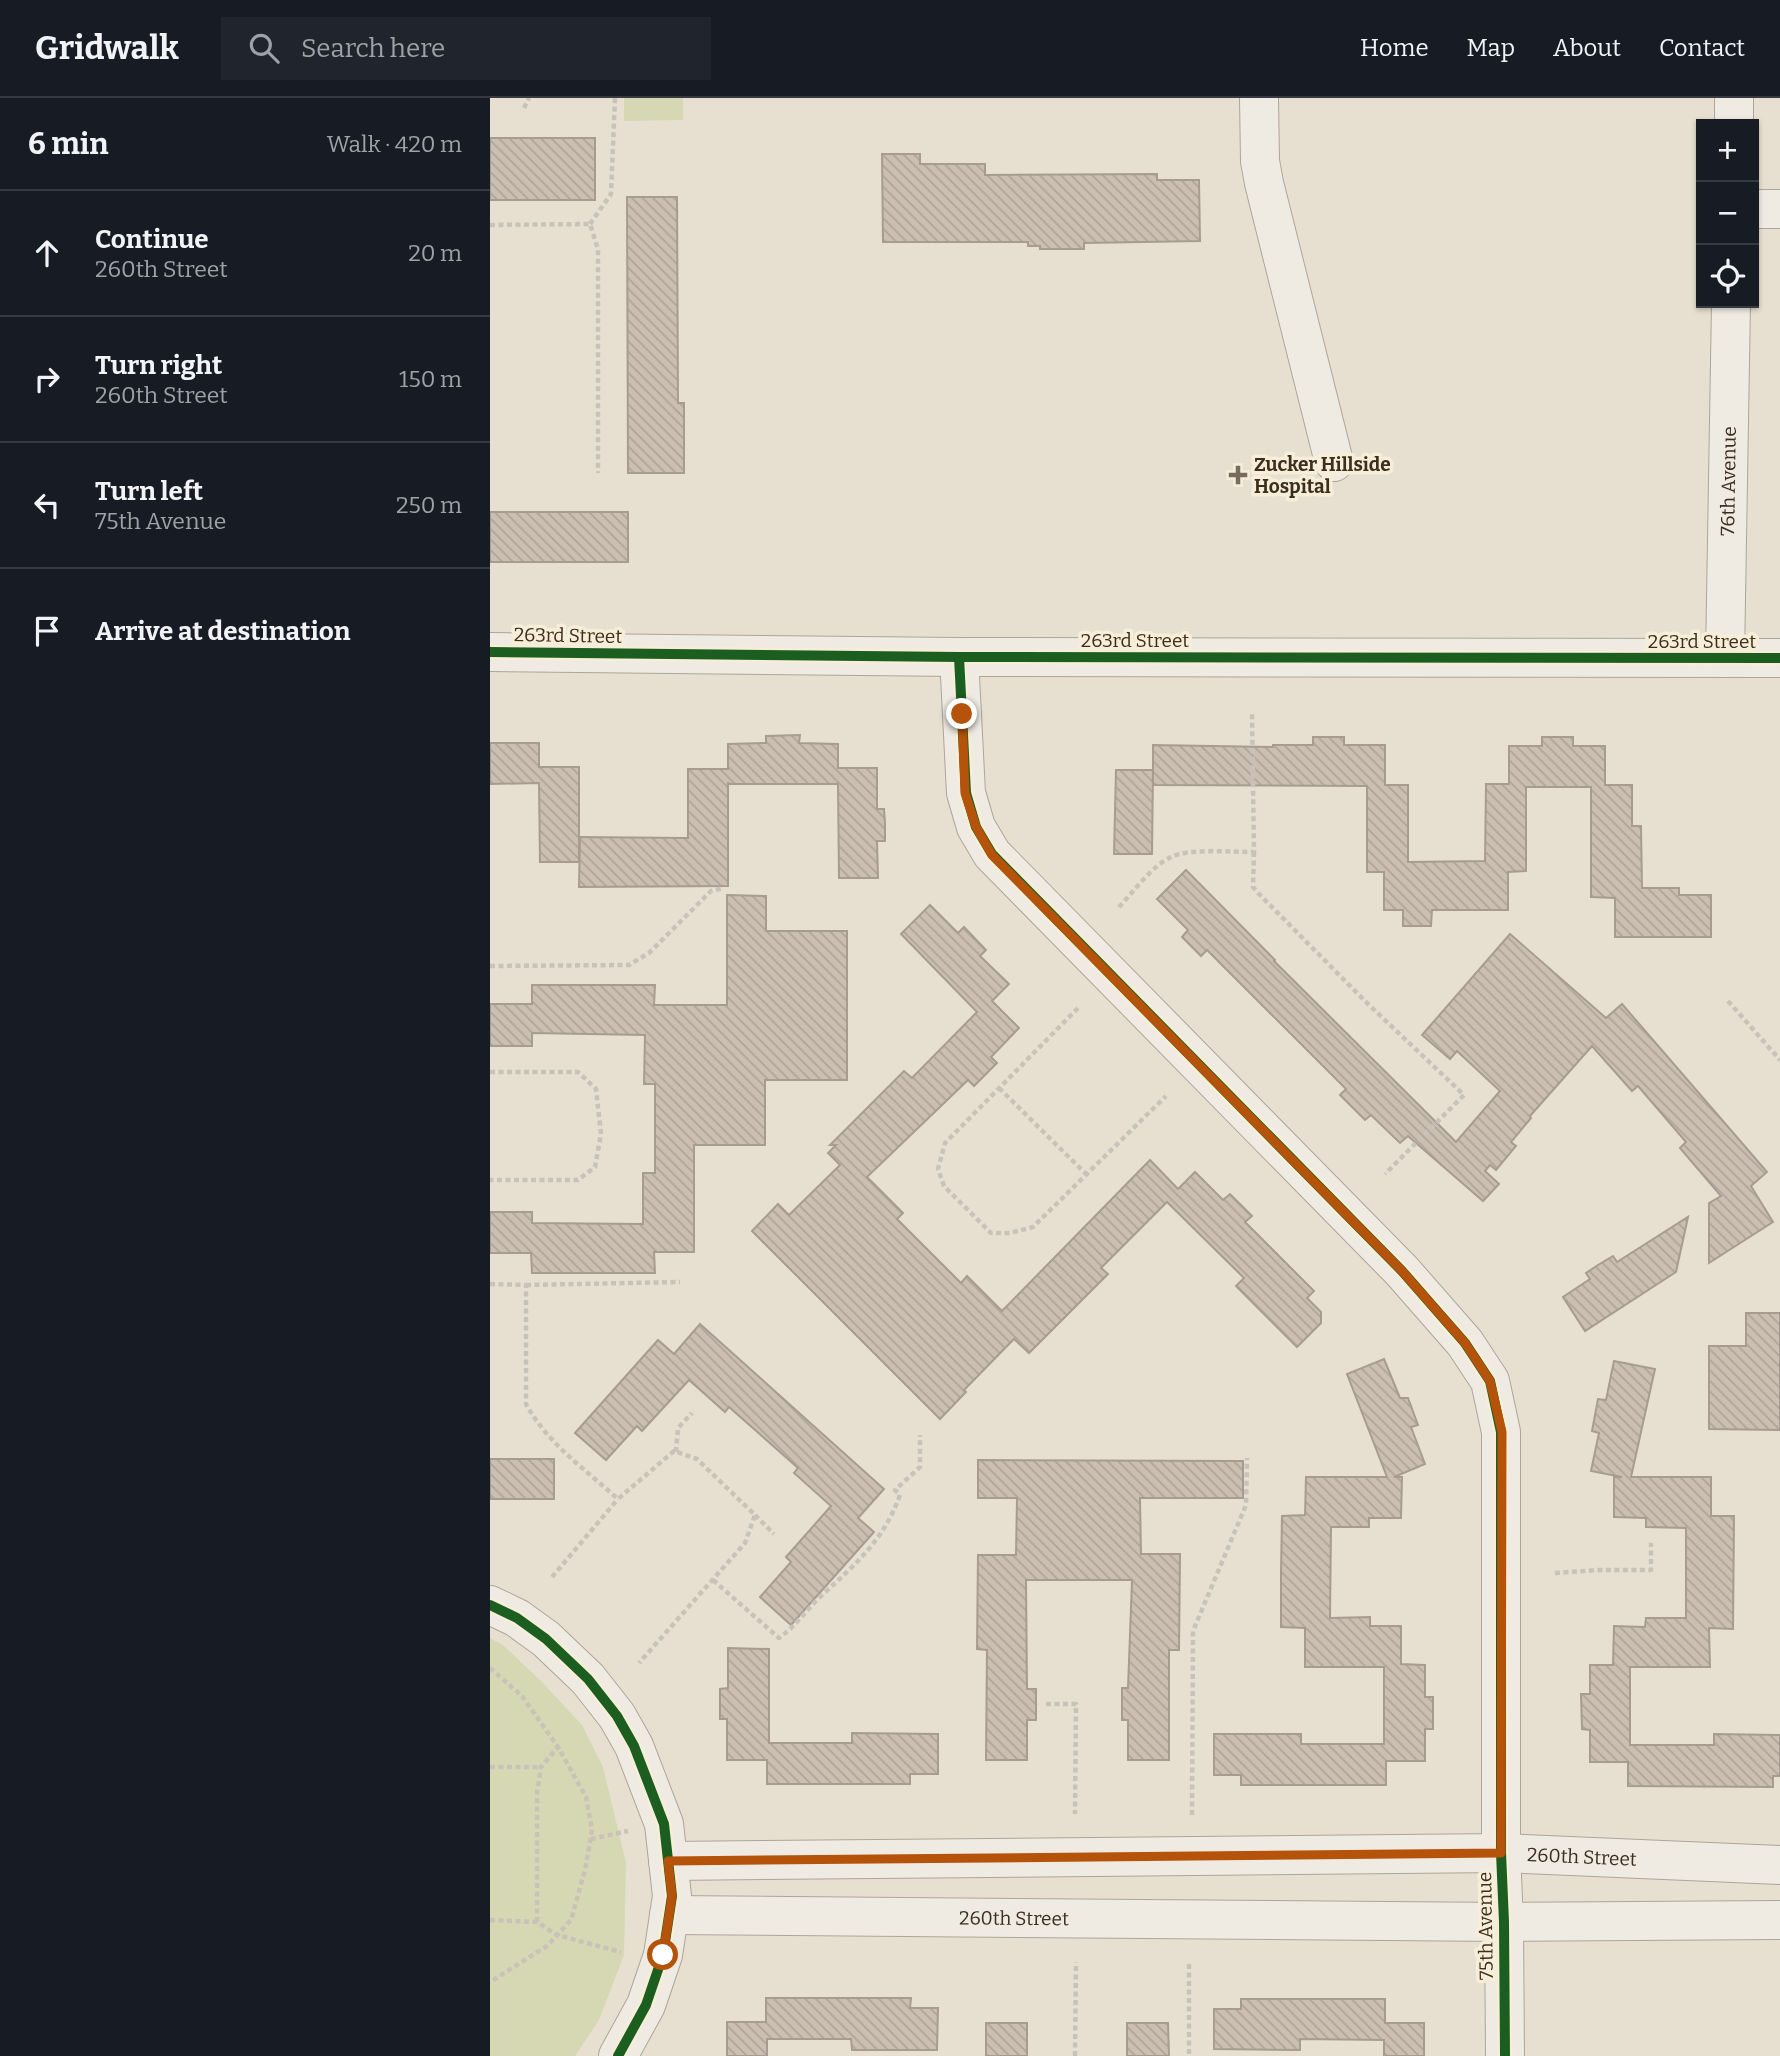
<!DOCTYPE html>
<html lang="en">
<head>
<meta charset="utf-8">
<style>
  :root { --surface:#171b24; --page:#20242c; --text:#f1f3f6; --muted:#9ea1a6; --line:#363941 }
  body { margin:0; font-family:Bitter,serif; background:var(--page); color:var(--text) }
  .controls { position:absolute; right:21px; top:21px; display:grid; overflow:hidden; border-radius:0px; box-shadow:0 2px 5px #0004 }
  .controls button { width:63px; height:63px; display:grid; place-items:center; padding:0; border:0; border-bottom:2px solid var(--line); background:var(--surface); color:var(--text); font:35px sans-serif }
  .stop { position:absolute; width:21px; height:21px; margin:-16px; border:5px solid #b45309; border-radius:50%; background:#fff }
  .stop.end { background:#b45309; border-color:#fff; box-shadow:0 2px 7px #0008 }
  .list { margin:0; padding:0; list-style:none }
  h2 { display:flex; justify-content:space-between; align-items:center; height:91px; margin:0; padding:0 28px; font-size:30px }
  h2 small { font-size:23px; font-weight:400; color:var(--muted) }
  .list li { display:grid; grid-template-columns:46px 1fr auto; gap:21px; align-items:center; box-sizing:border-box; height:126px; padding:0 28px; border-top:2px solid var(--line) }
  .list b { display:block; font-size:26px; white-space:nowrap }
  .list p { margin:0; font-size:23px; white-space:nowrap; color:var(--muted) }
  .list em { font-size:23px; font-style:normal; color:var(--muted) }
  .icon { flex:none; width:38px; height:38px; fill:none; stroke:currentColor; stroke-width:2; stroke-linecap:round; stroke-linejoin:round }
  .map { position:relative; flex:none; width:1290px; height:1958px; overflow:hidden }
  header { display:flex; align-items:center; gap:42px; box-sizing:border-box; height:98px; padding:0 35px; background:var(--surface); border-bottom:2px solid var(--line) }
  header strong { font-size:33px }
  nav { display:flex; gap:38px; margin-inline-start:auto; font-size:24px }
  .search { width:490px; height:63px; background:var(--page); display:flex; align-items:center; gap:18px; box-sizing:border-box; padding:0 24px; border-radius:0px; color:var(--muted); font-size:26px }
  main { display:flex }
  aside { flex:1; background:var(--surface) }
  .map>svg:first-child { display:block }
  .green { fill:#d6d7b3 }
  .building { fill:url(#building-back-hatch); stroke:#a89c90; stroke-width:2 }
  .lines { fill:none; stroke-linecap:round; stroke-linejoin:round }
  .minor-casing { stroke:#ada599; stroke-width:40 }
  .path { stroke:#c8c2b9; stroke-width:4.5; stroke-dasharray:5 3.5; stroke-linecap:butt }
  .minor { stroke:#efebe3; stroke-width:38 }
  .cycleway-casing { stroke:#f7eed8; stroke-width:15 }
  .cycleway { stroke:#1b5e20; stroke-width:10 }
  .route { stroke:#b45309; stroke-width:9 }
  .poi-dot { fill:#786c5e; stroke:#f7eed8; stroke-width:2.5 }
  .labels { text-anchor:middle; stroke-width:7; stroke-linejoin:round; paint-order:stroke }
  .poi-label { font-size:19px; font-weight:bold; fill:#3d2e20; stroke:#f7eed8; text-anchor:start }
  .street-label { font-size:19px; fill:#3d2e20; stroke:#f7eed8 }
</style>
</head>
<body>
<header>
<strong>Gridwalk</strong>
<div class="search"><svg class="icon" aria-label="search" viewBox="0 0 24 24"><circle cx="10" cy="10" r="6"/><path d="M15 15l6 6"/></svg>Search here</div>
<nav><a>Home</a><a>Map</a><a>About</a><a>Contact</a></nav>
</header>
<main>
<aside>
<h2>6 min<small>Walk · 420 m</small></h2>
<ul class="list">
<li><svg class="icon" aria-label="ahead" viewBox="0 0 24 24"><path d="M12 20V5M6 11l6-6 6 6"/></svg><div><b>Continue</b><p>260th Street</p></div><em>20 m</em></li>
<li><svg class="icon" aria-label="right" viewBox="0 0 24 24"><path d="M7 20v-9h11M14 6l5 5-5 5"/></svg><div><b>Turn right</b><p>260th Street</p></div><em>150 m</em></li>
<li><svg class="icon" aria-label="left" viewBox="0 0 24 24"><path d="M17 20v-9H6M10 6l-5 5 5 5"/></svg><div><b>Turn left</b><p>75th Avenue</p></div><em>250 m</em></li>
<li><svg class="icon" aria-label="arrive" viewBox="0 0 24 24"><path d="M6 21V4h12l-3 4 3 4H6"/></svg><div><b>Arrive at destination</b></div></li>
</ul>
</aside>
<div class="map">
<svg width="1290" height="1958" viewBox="0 0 1290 1958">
  <defs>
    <pattern id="building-back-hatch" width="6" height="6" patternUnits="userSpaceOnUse" patternTransform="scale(1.75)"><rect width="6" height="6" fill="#cbbfb2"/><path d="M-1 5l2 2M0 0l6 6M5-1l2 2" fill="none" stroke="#afa499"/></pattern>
  </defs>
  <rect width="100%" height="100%" fill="#e7e0d1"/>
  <g class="green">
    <path d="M 134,0 L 193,0 L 193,22 L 134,23 Z"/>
    <path d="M 0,1540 L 13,1547 L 52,1584 L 92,1627 L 113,1669 L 136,1765 L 134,1857 L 109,1922 L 85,1958 L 0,1958 Z"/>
  </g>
  <g class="building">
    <rect x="0" y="40" width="105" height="62"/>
    <path d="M 392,56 L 430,56 L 430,66 L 495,66 L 495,77 L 667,76 L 667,82 L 709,82 L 710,143 L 594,145 L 594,151 L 550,151 L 550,148 L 538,148 L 538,144 L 393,144 Z"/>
    <path d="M 137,99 L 187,99 L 188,305 L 194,305 L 194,375 L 138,375 Z"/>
    <rect x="0" y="414" width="138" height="50"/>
    <path d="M 310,637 L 309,645 L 348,646 L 348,670 L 387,670 L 387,711 L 394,711 L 395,725 L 395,743 L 387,743 L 388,780 L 349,780 L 348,686 L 238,686 L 238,684 L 238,788 L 89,789 L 90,739 L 198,740 L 198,671 L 238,671 L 238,646 L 276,645 L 276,638 Z"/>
    <path d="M 823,639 L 854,639 L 854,647 L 895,647 L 895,687 L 918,687 L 918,764 L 995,763 L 996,686 L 1019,686 L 1019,648 L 1052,648 L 1052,639 L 1083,639 L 1083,648 L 1115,648 L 1115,687 L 1142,687 L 1142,728 L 1151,728 L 1152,790 L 1189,790 L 1189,797 L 1221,797 L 1221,839 L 1125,839 L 1125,800 L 1101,799 L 1101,689 L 1036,689 L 1036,773 L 1018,774 L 1018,812 L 942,812 L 941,828 L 913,828 L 913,812 L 894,812 L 894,774 L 877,774 L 877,688 L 663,687 L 663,647 L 783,649 L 783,647 L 823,647 Z"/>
    <path d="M 0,645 L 49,645 L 49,669 L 89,669 L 89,764 L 50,764 L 49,685 L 0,686 Z"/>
    <path d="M 626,672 L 663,672 L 662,756 L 624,756 Z"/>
    <path d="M 696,772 L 785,862 L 784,863 L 966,1044 L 1010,993 L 967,953 L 960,961 L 932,937 L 1020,836 L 1116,920 L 1132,906 L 1277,1074 L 1261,1088 L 1283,1124 L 1219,1165 L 1219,1105 L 1231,1098 L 1190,1050 L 1196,1044 L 1148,988 L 1142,993 L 1102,948 L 1040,1018 L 1041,1020 L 1021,1044 L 1026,1048 L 1006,1072 L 1000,1067 L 995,1073 L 1009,1086 L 993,1103 L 918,1038 L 910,1045 L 881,1017 L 875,1022 L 850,997 L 856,991 L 717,852 L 711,858 L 692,839 L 698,832 L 667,801 Z"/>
    <path d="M 237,797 L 276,798 L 276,833 L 357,833 L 357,982 L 275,982 L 275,1047 L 204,1047 L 204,1154 L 164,1154 L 165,1175 L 42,1175 L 41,1155 L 0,1155 L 0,1114 L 42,1114 L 42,1125 L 153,1126 L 153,1075 L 165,1075 L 165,986 L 154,986 L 155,937 L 42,935 L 42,948 L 0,948 L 0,906 L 42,906 L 42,887 L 165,887 L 164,907 L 237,907 Z"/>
    <path d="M 440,807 L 468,835 L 474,829 L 496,852 L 490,858 L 519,886 L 502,903 L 529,930 L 501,959 L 507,965 L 484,988 L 478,982 L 377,1079 L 413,1115 L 407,1121 L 471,1185 L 477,1178 L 512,1213 L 660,1062 L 688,1091 L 705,1074 L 733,1102 L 740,1096 L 762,1118 L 755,1124 L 824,1193 L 817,1200 L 831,1214 L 831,1225 L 807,1249 L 746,1188 L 754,1180 L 677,1104 L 611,1170 L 618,1176 L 539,1255 L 524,1241 L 474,1292 L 476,1294 L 450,1321 L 262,1133 L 288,1106 L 299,1117 L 350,1067 L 338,1055 L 346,1047 L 340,1047 L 414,973 L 422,980 L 487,914 L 411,836 Z"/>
    <path d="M 1198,1119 L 1186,1174 L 1095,1233 L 1073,1199 L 1100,1181 L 1096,1175 L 1108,1167 L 1123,1158 L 1127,1164 Z"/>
    <path d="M 1256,1215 L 1290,1215 L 1290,1332 L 1219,1331 L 1219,1248 L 1256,1248 Z"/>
    <path d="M 210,1226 L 394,1391 L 368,1420 L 384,1434 L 301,1527 L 270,1499 L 301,1464 L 296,1459 L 341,1408 L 304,1375 L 308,1370 L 239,1309 L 235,1314 L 199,1282 L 152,1333 L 147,1328 L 116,1362 L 85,1335 L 168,1242 L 184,1256 Z"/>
    <path d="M 894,1261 L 910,1300 L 918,1300 L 928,1327 L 921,1329 L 935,1366 L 904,1379 L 912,1379 L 911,1420 L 879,1420 L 879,1429 L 841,1429 L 840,1520 L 880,1519 L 880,1528 L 911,1528 L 911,1566 L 935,1567 L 935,1599 L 943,1599 L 943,1631 L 935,1631 L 935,1663 L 896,1663 L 896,1687 L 751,1687 L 751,1677 L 724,1677 L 724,1636 L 811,1636 L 811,1646 L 894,1646 L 894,1569 L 815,1569 L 815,1530 L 791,1529 L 791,1474 L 792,1418 L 815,1417 L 816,1379 L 897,1379 L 857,1276 Z"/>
    <path d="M 1124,1263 L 1165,1271 L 1141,1379 L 1221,1379 L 1221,1418 L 1244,1418 L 1243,1531 L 1219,1530 L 1220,1569 L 1140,1569 L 1140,1647 L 1224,1647 L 1224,1636 L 1290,1637 L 1290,1678 L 1283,1678 L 1283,1689 L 1138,1688 L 1138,1664 L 1100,1664 L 1100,1632 L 1092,1631 L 1091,1596 L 1100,1596 L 1100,1567 L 1123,1567 L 1124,1528 L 1155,1529 L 1156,1520 L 1196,1520 L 1196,1430 L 1156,1429 L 1156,1420 L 1124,1419 L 1124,1379 L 1132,1379 L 1101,1373 L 1109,1335 L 1102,1333 L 1108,1301 L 1116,1302 Z"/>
    <rect x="0" y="1361" width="64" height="40"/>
    <path d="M 488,1362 L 753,1363 L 753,1400 L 650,1400 L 651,1456 L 690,1456 L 689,1552 L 679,1552 L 679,1662 L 638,1662 L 638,1622 L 632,1622 L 632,1590 L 638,1590 L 642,1482 L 536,1482 L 537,1591 L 546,1591 L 546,1622 L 537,1622 L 537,1662 L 496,1662 L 497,1552 L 487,1551 L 488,1457 L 526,1457 L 527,1400 L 488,1400 Z"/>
    <path d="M 238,1550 L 279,1551 L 279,1645 L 362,1645 L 362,1635 L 448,1636 L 448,1676 L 420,1676 L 420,1686 L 277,1686 L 277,1662 L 237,1662 L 237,1621 L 230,1621 L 230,1591 L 238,1590 Z"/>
    <path d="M 276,1900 L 421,1900 L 420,1910 L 448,1910 L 447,1952 L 362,1952 L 361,1941 L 277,1941 L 277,1958 L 237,1958 L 237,1924 L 276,1924 Z"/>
    <path d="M 751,1901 L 895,1901 L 895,1925 L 934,1925 L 934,1958 L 894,1958 L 894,1942 L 810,1941 L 810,1952 L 724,1951 L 724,1911 L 751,1911 Z"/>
    <rect x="496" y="1925" width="41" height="33"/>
    <path d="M 637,1925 L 678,1925 L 679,1958 L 637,1958 Z"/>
  </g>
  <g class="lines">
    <defs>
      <g id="minor">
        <path d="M 769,0 L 770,63 L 774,85 L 844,364"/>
        <path d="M 1244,26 L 1244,0"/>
        <path d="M 1264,111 L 1290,111"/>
        <path d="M 0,554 L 469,559 L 1290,560"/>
        <path d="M 469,559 L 476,695 L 486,729 L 502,756 L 912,1173 L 975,1245 L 1000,1283 L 1011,1334 L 1011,1755 L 1014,1824 L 1015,1958"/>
        <path id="s1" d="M 1235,560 L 1241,205"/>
        <path d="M 0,1507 L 27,1520 L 56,1541 L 98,1581 L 127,1618 L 144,1648 L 174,1726 L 182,1798 L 173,1857 L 156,1907 L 128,1958"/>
        <path id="s2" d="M 178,1763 L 1011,1755 L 1290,1767"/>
        <path id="s3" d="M 179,1817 L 1014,1824 L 1290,1822"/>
      </g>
    </defs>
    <use href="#minor" class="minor-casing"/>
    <g class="path">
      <path d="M 34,10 L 39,0"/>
      <path d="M 100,126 L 121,96 L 125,0"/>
      <path d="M 0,127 L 100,126 L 108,151 L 108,375"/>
      <path d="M 764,754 L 763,789 L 769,796 L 878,906 L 974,997 L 895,1076"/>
      <path d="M 629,809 C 643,794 663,767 681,759 C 699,750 742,754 764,754 L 762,614"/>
      <path d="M 0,868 L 139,867 L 159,855 L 221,793 L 234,790"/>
      <path d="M 1238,903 L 1290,962"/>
      <path d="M 588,910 L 455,1045 L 448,1071 L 454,1088 L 501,1135 L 520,1135 L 543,1129 L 676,998"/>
      <path d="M 0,974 L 88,974 L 106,991 L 111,1036 L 105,1069 L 88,1082 L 0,1082"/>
      <path d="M 509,990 L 596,1076"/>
      <path d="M 0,1186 L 36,1187 L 36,1306 C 57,1345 96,1372 128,1401 L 184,1353 L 207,1361 L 265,1417 L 255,1445 L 149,1565"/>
      <path d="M 36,1187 L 190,1184"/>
      <path d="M 186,1354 L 188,1330 L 202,1315"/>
      <path d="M 265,1417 L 284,1436"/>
      <path d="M 1065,1475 L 1108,1472 L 1161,1472 L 1161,1445"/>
      <path d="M 62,1479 L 128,1401"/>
      <path d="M 223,1482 L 289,1540 C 306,1528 316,1512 331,1498 C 365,1467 394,1442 410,1397 L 405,1392 L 430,1369 L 430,1337"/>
      <path d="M 0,1570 L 32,1598 L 68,1649 L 96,1699 L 102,1732 L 95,1772 L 81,1822 L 57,1848 L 0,1884"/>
      <path d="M 556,1606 L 586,1606 L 585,1716"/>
      <path d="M 0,1669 L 51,1669"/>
      <path d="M 702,1717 L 703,1533 L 756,1407 L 757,1360"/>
      <path d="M 101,1741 L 138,1733"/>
      <path d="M 0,1822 L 47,1824 L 67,1837 L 131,1854"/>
      <path d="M 47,1824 L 47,1695 L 51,1669 L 68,1649"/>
      <path d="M 699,1866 L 699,1958"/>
      <path d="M 585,1958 L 586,1864"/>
    </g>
    <use href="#minor" class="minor"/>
    <defs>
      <g id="cycleway">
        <path d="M 0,554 L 469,559 L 1290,560"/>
        <path d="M 469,559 L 476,695 L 486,729 L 502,756 L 912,1173 L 975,1245 L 1000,1283 L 1011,1334 L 1011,1755 L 1014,1824 L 1015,1958"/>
        <path d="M 0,1507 L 27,1520 L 56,1541 L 98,1581 L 127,1618 L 144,1648 L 174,1726 L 182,1798 L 173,1857 L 156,1907 L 128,1958"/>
      </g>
    </defs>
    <use href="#cycleway" class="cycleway-casing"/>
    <use href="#cycleway" class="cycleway"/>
  </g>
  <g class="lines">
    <path class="route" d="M 173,1857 L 182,1798 L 178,1763 L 1011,1755 L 1012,1334 L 1000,1283 L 975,1245 L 912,1173 L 502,757 L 486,729 L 475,695 L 472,616"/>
  </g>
  <path class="poi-dot" d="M744.5 366.5h7v7h7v7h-7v7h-7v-7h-7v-7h7z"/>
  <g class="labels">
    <g class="poi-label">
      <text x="764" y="373">Zucker Hillside<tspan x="764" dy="22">Hospital</tspan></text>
    </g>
    <g class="street-label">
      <text dy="7" stroke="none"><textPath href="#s1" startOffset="177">76th Avenue</textPath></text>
      <text transform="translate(78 537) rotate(1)" y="7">263rd Street</text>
      <text x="645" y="549">263rd Street</text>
      <text x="1212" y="550">263rd Street</text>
      <text dy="7" stroke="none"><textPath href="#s2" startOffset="914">260th Street</textPath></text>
      <text dy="7" stroke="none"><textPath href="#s3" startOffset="345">260th Street</textPath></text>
      <text transform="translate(995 1828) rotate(-91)" y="7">75th Avenue</text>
    </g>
  </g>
</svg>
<div class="controls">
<button>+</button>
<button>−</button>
<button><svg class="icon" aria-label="locate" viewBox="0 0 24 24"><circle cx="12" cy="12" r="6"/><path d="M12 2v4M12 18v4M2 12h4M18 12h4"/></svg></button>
</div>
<div class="stop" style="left:173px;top:1857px"></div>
<div class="stop end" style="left:472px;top:616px"></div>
</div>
</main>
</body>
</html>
